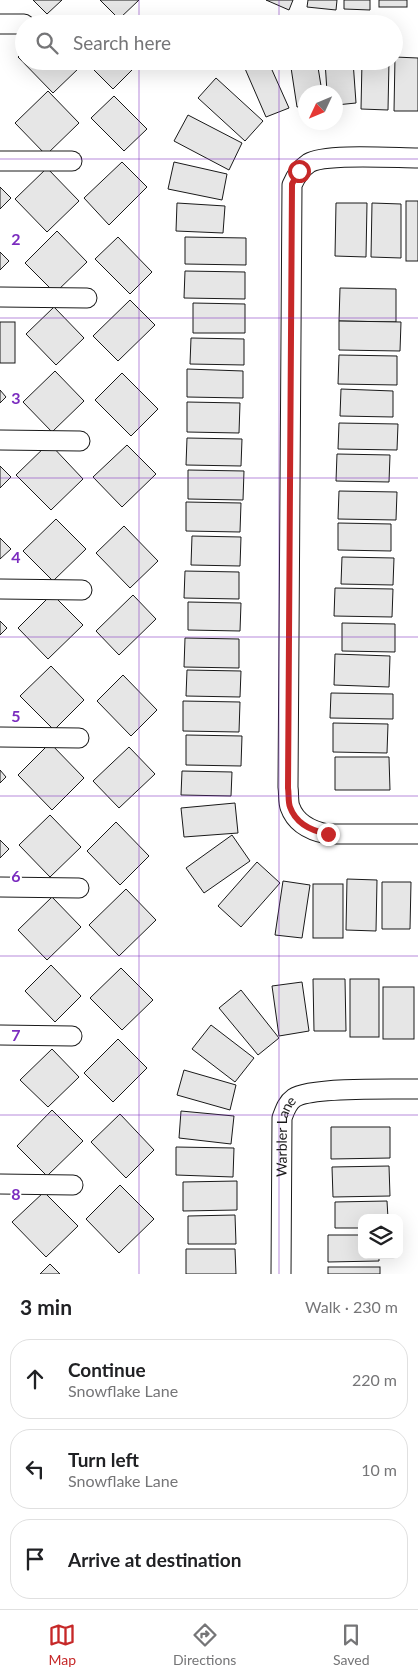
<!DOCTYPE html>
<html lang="en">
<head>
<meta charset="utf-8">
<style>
  :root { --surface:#fff; --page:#f2f2f2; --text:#202124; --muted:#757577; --line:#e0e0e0; --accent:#c62828 }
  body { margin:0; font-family:Lato,sans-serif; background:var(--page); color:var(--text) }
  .controls { position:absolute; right:15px; bottom:15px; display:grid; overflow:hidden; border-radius:10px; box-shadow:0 5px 20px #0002 }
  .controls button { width:45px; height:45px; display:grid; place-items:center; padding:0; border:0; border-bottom:1px solid var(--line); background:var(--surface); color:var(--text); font:25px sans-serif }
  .compass { position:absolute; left:298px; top:85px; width:45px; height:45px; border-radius:50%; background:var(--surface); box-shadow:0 5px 20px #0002; rotate:226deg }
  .stop { position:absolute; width:15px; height:15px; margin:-11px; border:4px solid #c62828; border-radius:50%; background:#fff }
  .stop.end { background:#c62828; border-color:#fff; box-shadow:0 1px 5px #0008 }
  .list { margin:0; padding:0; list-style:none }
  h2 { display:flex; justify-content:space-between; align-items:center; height:65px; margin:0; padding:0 20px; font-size:21px }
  h2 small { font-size:16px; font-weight:400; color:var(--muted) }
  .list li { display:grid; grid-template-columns:32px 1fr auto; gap:15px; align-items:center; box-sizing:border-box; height:80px; margin:0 10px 10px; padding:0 10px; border:1px solid var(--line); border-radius:20px }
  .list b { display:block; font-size:19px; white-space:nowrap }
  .list p { margin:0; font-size:16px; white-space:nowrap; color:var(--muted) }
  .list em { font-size:16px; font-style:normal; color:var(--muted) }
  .icon { flex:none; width:28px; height:28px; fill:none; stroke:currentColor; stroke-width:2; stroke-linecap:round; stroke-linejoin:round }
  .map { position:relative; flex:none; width:418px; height:1274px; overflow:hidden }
  .search { position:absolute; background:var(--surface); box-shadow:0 5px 20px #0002; left:15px; right:15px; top:15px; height:55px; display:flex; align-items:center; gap:12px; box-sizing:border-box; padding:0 18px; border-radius:28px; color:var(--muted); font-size:19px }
  .sheet { height:335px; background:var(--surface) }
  nav { display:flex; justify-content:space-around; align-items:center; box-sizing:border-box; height:70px; border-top:1px solid var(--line); background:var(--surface); font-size:14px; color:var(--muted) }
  nav a { display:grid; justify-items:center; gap:2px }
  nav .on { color:var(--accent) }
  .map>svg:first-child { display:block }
  .building { fill:#e6e6e6; stroke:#1a1a1a }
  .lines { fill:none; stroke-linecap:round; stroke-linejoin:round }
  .minor-casing { stroke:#1a1a1a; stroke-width:21 }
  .minor { stroke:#fff; stroke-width:19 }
  .route { stroke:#c62828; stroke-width:6 }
  .grid { fill:none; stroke:#7b2cbf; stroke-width:1; stroke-opacity:0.55 }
  .labels { text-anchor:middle; stroke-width:4; stroke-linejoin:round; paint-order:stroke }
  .street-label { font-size:14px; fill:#1a1a1a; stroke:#fff }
  .grid-label { font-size:16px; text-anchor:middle; font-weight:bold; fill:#7b2cbf; stroke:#fff; stroke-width:4; stroke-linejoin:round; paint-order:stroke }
</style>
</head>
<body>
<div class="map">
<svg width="418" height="1274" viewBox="0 0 418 1274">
  <rect width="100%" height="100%" fill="#fff"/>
  <g class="building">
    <path d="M 33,0 L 62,0 L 47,14 Z"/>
    <path d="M 100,0 L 139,0 L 119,19 Z"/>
    <path d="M 266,0 L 293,0 L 289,10 Z"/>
    <path d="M 308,0 L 337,0 L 336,10 L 307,7 Z"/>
    <path d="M 344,0 L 370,0 L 370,10 L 344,9 Z"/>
    <rect x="379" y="0" width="28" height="7"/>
    <path d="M 24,51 L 24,61 L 73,61 L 79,68 L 53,93 L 18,57 Z"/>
    <path d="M 395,57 L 418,58 L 418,111 L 394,111 Z"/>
    <path d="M 90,61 L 141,61 L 113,89 L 88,64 Z"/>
    <path d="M 248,61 L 268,61 L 289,108 L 266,117 L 243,64 Z"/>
    <path d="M 290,61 L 317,61 L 322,92 L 306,92 L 306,106 L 297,107 Z"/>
    <path d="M 325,61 L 353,61 L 356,103 L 336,105 L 336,92 L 327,92 Z"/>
    <path d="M 362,61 L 389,61 L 388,110 L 361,109 Z"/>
    <path d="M 216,78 L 263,121 L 245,141 L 198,98 Z"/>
    <path d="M 48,91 L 79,123 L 46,155 L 15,123 Z"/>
    <path d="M 114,96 L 147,129 L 124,151 L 91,118 Z"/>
    <path d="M 188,115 L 242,143 L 229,170 L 174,141 Z"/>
    <path d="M 122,162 L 147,187 L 109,225 L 84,198 Z"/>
    <path d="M 174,162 L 227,174 L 222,200 L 168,189 Z"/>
    <path d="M 47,168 L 79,201 L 47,232 L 15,199 Z"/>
    <path d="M 0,187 L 11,198 L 0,209 Z"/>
    <rect x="406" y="201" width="12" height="60"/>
    <path d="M 177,203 L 225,206 L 223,233 L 176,231 Z"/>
    <path d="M 336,203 L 367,203 L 366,257 L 335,256 Z"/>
    <path d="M 372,203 L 401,204 L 401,258 L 371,257 Z"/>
    <path d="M 57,231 L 87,262 L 55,293 L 25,263 Z"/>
    <path d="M 118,237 L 152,272 L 130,294 L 95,259 Z"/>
    <path d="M 185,237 L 246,238 L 246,265 L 185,264 Z"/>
    <path d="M 0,252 L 9,261 L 0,270 Z"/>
    <path d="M 185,271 L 245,272 L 245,299 L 184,298 Z"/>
    <path d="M 340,288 L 396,289 L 396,322 L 339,321 Z"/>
    <path d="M 130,300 L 155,325 L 118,361 L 93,336 Z"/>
    <path d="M 193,303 L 245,304 L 245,333 L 193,333 Z"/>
    <path d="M 54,307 L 84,338 L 56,365 L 26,334 Z"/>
    <path d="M 339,321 L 401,322 L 400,351 L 339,350 Z"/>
    <rect x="0" y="322" width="15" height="41"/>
    <path d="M 191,338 L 244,339 L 244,365 L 190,364 Z"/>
    <path d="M 339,355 L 397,356 L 397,385 L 338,384 Z"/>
    <path d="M 187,369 L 243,371 L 243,398 L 187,397 Z"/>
    <path d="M 55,371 L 84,401 L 52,432 L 23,402 Z"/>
    <path d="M 122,373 L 158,409 L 131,436 L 95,400 Z"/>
    <path d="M 341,389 L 393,391 L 393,417 L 340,416 Z"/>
    <path d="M 0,390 L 6,397 L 0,403 Z"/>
    <path d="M 187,402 L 240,403 L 239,433 L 187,432 Z"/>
    <path d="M 339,423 L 398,424 L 397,450 L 338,449 Z"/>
    <path d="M 187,438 L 242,439 L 241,466 L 186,465 Z"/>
    <path d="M 49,443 L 83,479 L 51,510 L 16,475 Z"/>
    <path d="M 127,445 L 156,474 L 122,507 L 93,477 Z"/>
    <path d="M 337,454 L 390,455 L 389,482 L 336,481 Z"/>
    <path d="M 0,466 L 11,477 L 0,488 Z"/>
    <path d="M 188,470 L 244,471 L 243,500 L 188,499 Z"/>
    <path d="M 339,491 L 397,492 L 396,520 L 338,519 Z"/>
    <path d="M 186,502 L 241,503 L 240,532 L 186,531 Z"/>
    <path d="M 56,519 L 86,549 L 53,581 L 23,551 Z"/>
    <path d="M 338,523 L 391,524 L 391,551 L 338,550 Z"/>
    <path d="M 124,526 L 158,561 L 130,588 L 96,553 Z"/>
    <path d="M 192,536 L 241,537 L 240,566 L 191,565 Z"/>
    <path d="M 0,538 L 11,549 L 0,559 Z"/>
    <path d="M 342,557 L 394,558 L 393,585 L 341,584 Z"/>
    <path d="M 185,571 L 239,572 L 239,599 L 184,598 Z"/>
    <path d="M 335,588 L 393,589 L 392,617 L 334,616 Z"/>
    <path d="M 52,594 L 83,625 L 48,659 L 18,628 Z"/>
    <path d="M 133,595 L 156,619 L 119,655 L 96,631 Z"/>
    <path d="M 188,602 L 241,603 L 240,631 L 188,630 Z"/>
    <path d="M 0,621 L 7,628 L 0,635 Z"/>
    <path d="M 342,623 L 395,624 L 395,652 L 342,651 Z"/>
    <path d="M 185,638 L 239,639 L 239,668 L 184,667 Z"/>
    <path d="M 335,654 L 390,656 L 389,687 L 334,685 Z"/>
    <path d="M 51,666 L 84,700 L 54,730 L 20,696 Z"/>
    <path d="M 187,670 L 241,671 L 240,697 L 186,696 Z"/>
    <path d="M 123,675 L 157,710 L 131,736 L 97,701 Z"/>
    <path d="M 331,693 L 393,694 L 393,719 L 330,718 Z"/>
    <path d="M 183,701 L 240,702 L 239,732 L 183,731 Z"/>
    <path d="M 333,723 L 388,724 L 387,753 L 333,752 Z"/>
    <path d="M 186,735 L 242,736 L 241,766 L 186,765 Z"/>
    <path d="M 50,743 L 84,778 L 52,810 L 18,775 Z"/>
    <path d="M 129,747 L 155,774 L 119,808 L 93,781 Z"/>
    <path d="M 335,757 L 389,757 L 390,790 L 335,790 Z"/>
    <path d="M 0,770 L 6,777 L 0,783 Z"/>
    <path d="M 182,771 L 232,772 L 231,796 L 181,795 Z"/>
    <path d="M 235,803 L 238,833 L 184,837 L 181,808 Z"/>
    <path d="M 50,815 L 81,847 L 50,877 L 19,845 Z"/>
    <path d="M 116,822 L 149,856 L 120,885 L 87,851 Z"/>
    <path d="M 232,835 L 250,861 L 204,893 L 186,868 Z"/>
    <path d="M 0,840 L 9,849 L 0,858 Z"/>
    <path d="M 257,862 L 280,883 L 241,927 L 218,906 Z"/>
    <path d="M 347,879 L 377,880 L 376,931 L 346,930 Z"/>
    <path d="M 283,881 L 310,885 L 302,938 L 275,935 Z"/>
    <path d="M 382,882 L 411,882 L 410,929 L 382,929 Z"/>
    <rect x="313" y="884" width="30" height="54"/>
    <path d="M 126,889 L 156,920 L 119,956 L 89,925 Z"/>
    <path d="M 52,897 L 81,927 L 47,960 L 18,930 Z"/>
    <path d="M 51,965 L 81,996 L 55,1022 L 25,991 Z"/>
    <path d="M 121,968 L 153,1000 L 122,1030 L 90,998 Z"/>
    <path d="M 313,979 L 345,979 L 346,1031 L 314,1031 Z"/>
    <rect x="350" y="979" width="29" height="58"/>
    <path d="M 302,982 L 309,1031 L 279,1036 L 272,986 Z"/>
    <rect x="383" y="987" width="31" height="52"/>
    <path d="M 241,990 L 279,1038 L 258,1055 L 219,1008 Z"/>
    <path d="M 211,1025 L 254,1058 L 235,1082 L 192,1049 Z"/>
    <path d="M 118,1039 L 147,1068 L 113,1102 L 84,1073 Z"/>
    <path d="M 52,1049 L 79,1077 L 48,1107 L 20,1080 Z"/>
    <path d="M 184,1070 L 236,1085 L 230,1110 L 177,1095 Z"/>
    <path d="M 52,1110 L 83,1141 L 47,1176 L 17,1146 Z"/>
    <path d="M 181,1111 L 234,1116 L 231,1144 L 179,1138 Z"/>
    <path d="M 120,1114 L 154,1150 L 126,1178 L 91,1142 Z"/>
    <path d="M 331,1127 L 390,1127 L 390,1158 L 331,1159 Z"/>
    <path d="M 176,1147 L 234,1148 L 233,1177 L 176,1175 Z"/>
    <path d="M 389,1166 L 390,1196 L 333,1197 L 332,1167 Z"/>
    <path d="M 237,1181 L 237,1210 L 183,1211 L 183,1182 Z"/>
    <path d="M 120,1185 L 154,1219 L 119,1253 L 86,1219 Z"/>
    <path d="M 44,1192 L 78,1226 L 46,1257 L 12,1222 Z"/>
    <path d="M 387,1201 L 388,1218 L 362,1218 L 362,1228 L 335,1228 L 335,1202 Z"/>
    <path d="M 235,1215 L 236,1244 L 188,1244 L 188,1216 Z"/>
    <path d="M 328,1235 L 362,1235 L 362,1255 L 379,1255 L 379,1261 L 328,1262 Z"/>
    <path d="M 186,1249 L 235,1249 L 236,1274 L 186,1274 Z"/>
    <path d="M 50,1264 L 60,1274 L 40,1274 Z"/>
    <rect x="328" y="1267" width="52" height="7"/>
  </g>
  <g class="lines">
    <defs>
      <g id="minor">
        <path d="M 0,24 L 24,24"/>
        <path d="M 418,158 C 396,158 325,153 309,163 C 300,169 296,176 292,185 L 288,787 C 289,794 288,802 290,807 C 296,824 312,831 327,834 L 418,834"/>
        <path d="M 0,161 L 72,161"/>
        <path d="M 0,297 L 87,298"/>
        <path d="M 0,440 L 80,441"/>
        <path d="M 0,589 L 82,590"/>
        <path d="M 0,737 L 79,738"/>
        <path d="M 0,887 L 79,888"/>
        <path d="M 0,1035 L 72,1036"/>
        <path d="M 0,1184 L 73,1185"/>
        <path id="s1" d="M 281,1274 L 282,1118 C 285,1110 287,1103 294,1098 C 309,1087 395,1089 418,1089"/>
      </g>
    </defs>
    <use href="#minor" class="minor-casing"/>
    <use href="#minor" class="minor"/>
  </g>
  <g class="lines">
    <path class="route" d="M 299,171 L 292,184 L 288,788 C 289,794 288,802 290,807 C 296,824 312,831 328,834"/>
  </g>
  <path class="grid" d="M 139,0 L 139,24M 279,0 L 279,24M 139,61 L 139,1274M 279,61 L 279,1274M 0,159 L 418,159M 0,318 L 418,318M 0,478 L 418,478M 0,637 L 418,637M 0,796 L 418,796M 0,956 L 418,956M 0,1115 L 418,1115"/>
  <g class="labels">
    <g class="street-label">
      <text dy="5" stroke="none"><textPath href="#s1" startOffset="138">Warbler Lane</textPath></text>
    </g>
  </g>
  <g class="grid-label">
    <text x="16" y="245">2</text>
    <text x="16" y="404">3</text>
    <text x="16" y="563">4</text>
    <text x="16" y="722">5</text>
    <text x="16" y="882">6</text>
    <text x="16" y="1041">7</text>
    <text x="16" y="1200">8</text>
  </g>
</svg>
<div class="controls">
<button><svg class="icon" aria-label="layers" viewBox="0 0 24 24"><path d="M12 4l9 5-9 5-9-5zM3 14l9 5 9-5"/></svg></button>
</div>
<svg class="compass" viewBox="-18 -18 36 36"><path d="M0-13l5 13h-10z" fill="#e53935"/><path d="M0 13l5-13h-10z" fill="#757577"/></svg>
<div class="stop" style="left:299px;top:171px"></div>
<div class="stop end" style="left:328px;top:834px"></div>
<div class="search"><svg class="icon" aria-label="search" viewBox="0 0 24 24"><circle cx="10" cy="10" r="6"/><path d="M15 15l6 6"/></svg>Search here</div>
</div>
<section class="sheet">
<h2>3 min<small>Walk · 230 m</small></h2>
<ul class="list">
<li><svg class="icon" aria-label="ahead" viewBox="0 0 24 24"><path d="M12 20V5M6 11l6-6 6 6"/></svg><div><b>Continue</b><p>Snowflake Lane</p></div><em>220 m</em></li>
<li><svg class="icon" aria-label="left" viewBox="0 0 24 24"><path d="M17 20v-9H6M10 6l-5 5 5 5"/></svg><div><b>Turn left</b><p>Snowflake Lane</p></div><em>10 m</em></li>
<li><svg class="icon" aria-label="arrive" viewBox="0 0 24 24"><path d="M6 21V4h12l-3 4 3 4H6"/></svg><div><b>Arrive at destination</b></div></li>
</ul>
</section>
<nav>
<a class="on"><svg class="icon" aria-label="map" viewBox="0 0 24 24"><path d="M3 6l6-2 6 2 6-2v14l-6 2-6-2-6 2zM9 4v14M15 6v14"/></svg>Map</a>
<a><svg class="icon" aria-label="directions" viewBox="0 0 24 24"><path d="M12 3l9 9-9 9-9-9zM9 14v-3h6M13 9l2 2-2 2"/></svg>Directions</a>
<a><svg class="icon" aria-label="saved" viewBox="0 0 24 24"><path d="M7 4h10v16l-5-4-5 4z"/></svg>Saved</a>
</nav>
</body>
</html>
